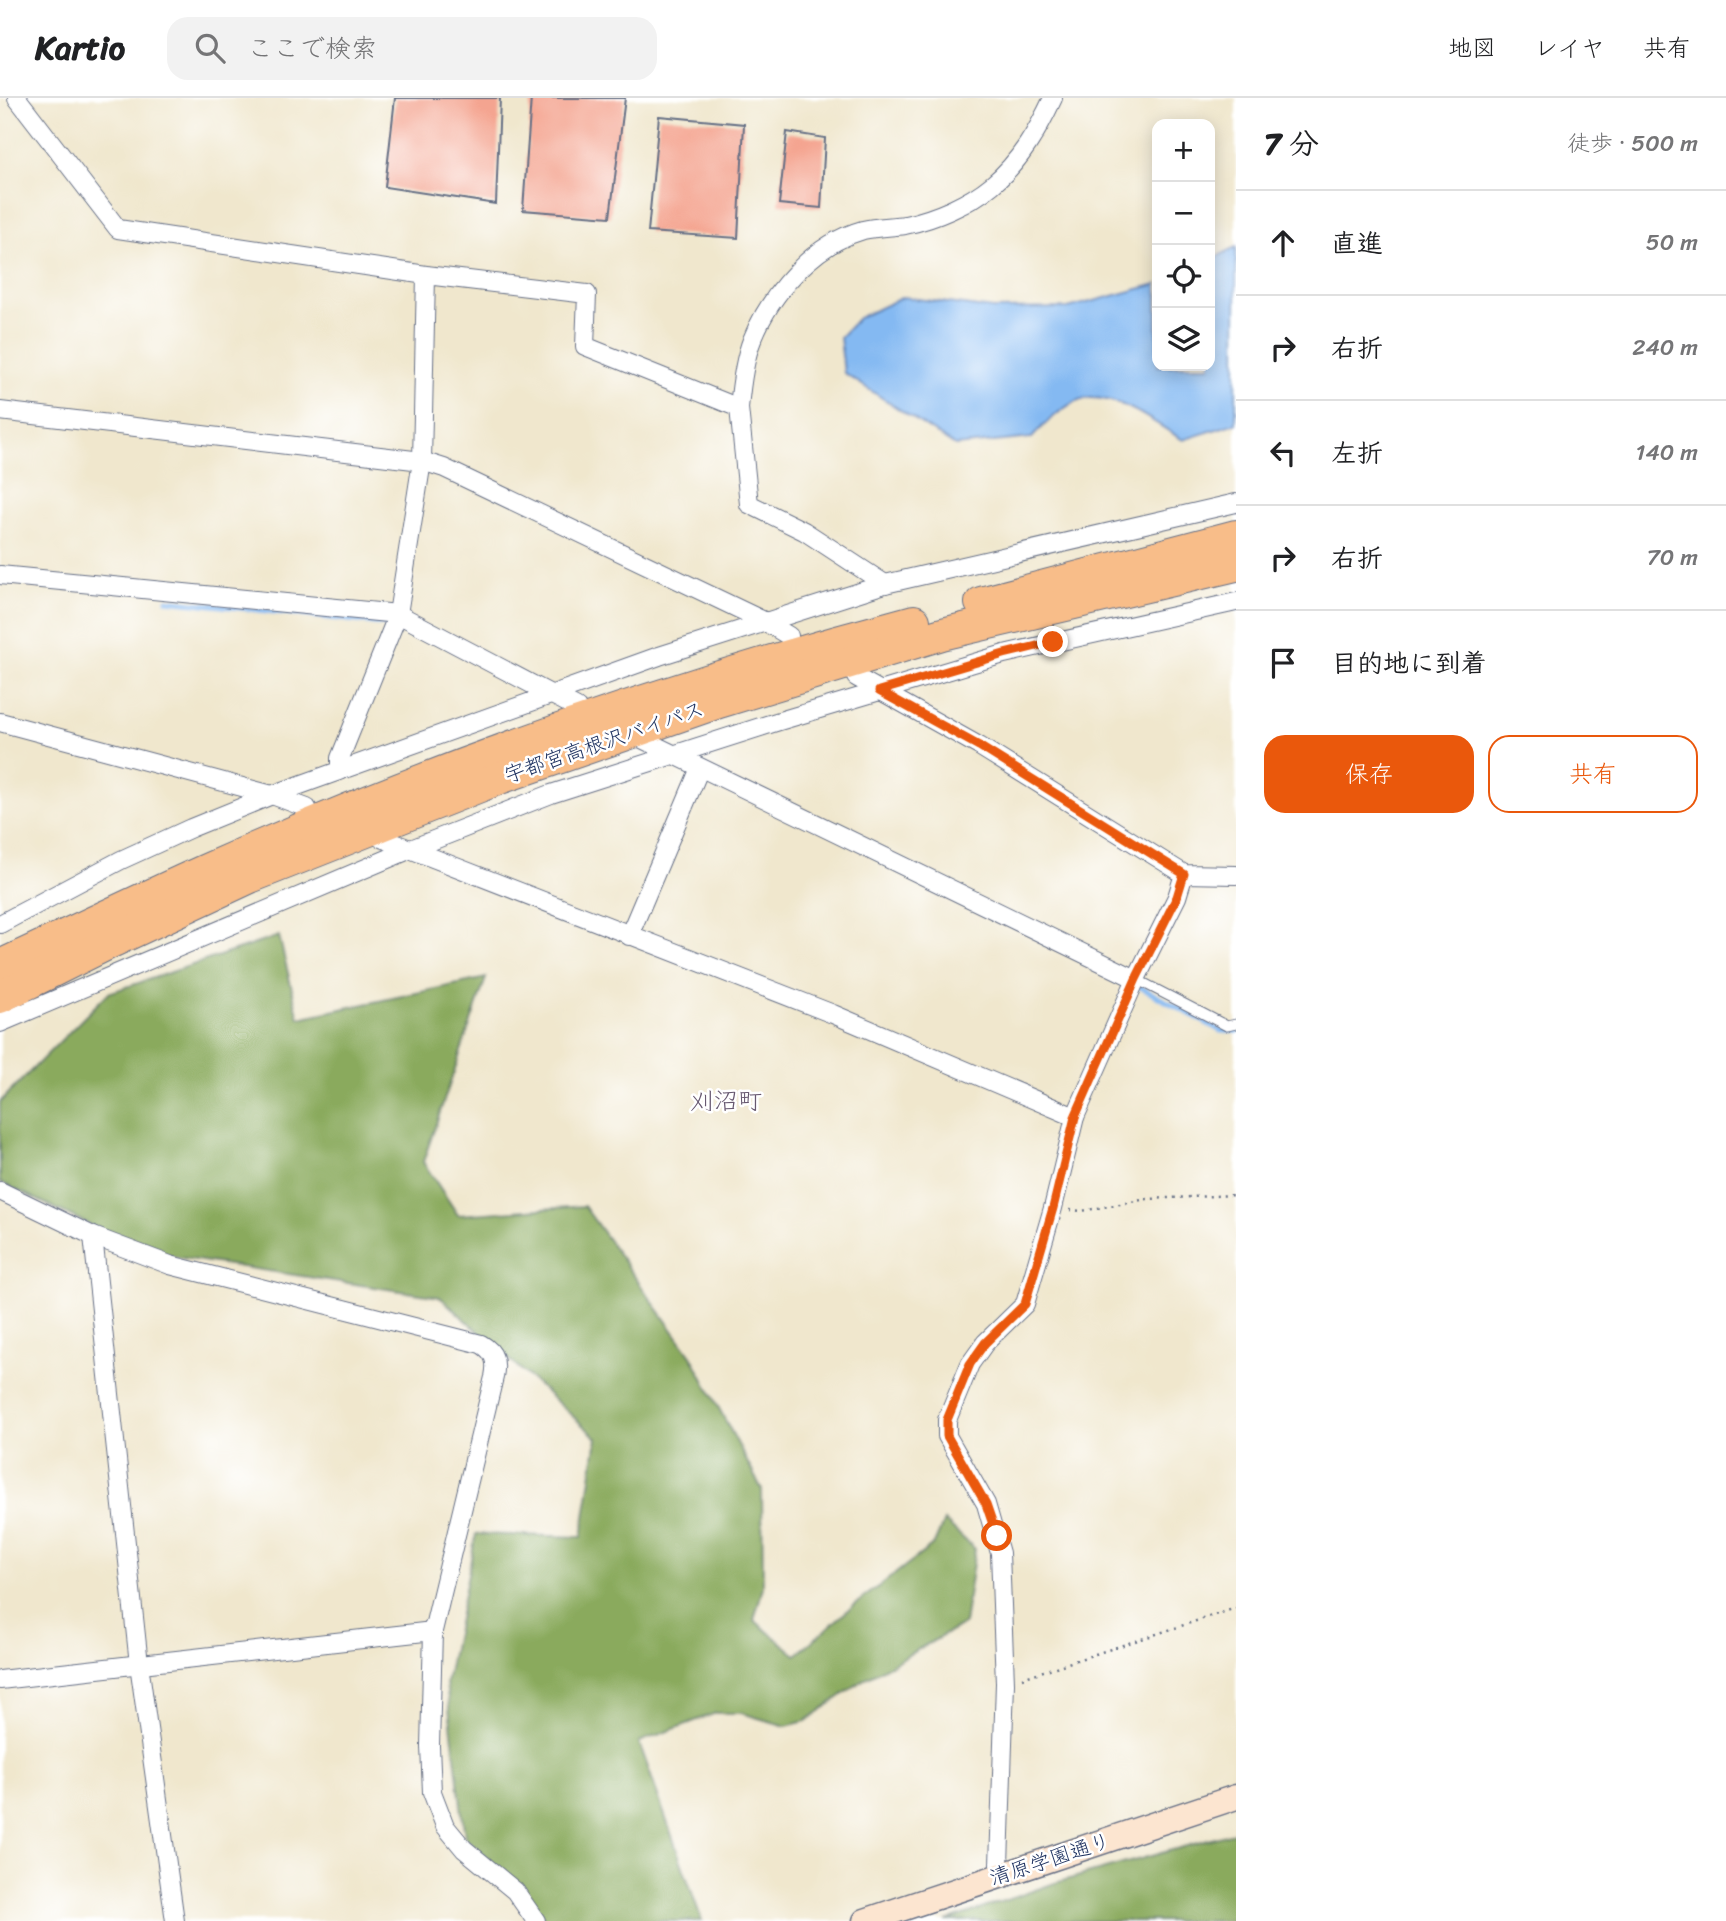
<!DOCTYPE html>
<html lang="ja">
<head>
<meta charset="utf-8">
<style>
  :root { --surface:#fff; --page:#f2f2f2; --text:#202124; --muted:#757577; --line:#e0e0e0; --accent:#ea580c }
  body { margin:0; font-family:Sriracha,"Klee One",sans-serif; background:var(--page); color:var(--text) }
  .controls { position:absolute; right:21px; top:21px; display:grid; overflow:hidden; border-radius:14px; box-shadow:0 4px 18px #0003 }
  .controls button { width:63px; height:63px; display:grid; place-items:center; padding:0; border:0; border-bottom:2px solid var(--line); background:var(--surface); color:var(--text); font:35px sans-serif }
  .stop { position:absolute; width:21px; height:21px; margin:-16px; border:5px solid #ea580c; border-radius:50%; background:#fff }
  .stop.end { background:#ea580c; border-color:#fff; box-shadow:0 2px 7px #0008 }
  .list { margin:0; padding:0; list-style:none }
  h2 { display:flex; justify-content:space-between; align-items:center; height:91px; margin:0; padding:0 28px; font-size:30px }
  h2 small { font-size:23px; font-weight:400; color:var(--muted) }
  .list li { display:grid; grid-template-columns:46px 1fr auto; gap:21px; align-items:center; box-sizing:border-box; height:105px; padding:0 28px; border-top:2px solid var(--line) }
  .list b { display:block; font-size:26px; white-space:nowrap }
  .list em { font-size:23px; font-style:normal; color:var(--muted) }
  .actions { display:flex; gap:14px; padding:21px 28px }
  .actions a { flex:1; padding:16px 0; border:2px solid var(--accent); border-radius:21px; text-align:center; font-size:24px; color:var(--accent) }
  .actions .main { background:var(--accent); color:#fff }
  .icon { flex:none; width:38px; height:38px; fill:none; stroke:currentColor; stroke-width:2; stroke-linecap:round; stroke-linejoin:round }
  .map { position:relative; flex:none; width:1236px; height:1823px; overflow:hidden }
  header { display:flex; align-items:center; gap:42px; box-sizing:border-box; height:98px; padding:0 35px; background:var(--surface); border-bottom:2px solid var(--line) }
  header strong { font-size:33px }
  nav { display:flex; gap:38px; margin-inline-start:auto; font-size:24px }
  .search { width:490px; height:63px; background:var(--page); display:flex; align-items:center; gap:18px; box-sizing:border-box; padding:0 24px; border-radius:21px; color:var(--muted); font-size:26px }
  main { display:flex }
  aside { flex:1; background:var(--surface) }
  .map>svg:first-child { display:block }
  .forest { fill:#8aaa5d; stroke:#526c5e; stroke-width:2 }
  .water { fill:#84b9f2; stroke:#5074a8; stroke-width:2 }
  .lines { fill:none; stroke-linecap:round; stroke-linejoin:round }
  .stream { stroke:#84b9f2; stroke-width:5 }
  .building { fill:#f4a490 }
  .lane-casing { stroke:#666f85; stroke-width:11 }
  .street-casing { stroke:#666f85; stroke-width:20 }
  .secondary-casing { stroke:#666f85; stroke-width:27 }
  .highway-casing { stroke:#666f85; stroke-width:34 }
  .path { stroke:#666f85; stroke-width:2.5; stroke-dasharray:2 5; stroke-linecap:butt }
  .lane { stroke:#fff; stroke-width:9 }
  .street { stroke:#fff; stroke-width:18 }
  .secondary { stroke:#fce5d0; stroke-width:24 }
  .highway { stroke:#f8bd89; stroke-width:32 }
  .route { stroke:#ea580c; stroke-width:9 }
  .labels { text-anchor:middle; stroke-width:5; stroke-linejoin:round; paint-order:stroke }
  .street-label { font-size:21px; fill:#1b2f5e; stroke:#fff }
  .quarter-label { font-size:24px; fill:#675870; stroke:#fff }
</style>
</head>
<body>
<header>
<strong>Kartio</strong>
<div class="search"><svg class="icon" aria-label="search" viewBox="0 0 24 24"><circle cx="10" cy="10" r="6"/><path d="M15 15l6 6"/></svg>ここで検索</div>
<nav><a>地図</a><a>レイヤ</a><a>共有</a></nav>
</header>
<main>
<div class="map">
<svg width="1236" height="1823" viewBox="0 0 1236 1823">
  <rect width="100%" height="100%" fill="#fff"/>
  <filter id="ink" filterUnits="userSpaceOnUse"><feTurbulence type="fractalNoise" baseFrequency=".0143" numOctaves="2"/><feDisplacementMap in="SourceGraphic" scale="14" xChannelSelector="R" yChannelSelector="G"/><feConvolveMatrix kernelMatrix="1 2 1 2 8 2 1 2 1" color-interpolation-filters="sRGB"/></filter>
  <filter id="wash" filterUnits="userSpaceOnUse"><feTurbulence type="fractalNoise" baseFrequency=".00686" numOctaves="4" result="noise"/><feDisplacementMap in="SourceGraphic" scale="28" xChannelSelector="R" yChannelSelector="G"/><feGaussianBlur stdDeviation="1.57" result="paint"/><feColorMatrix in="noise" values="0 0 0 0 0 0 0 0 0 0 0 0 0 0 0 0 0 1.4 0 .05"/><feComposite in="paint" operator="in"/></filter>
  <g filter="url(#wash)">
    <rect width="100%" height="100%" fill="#f0e7cd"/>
    <g class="forest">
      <path d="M 279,838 L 299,920 L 486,880 L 423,1064 L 458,1117 L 584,1108 L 692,1259 L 762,1392 L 763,1489 L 754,1522 L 796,1557 L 853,1508 L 934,1446 L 944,1423 L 975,1451 L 964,1526 L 866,1580 L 806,1623 L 786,1628 L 741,1615 L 716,1615 L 639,1644 L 702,1823 L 546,1823 L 520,1789 L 465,1740 L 446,1585 L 476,1436 L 582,1439 L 597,1340 L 440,1199 L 149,1155 L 0,1084 L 0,1004 L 108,895 Z"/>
      <path d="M 1236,1734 L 1236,1823 L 946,1823 L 1055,1785 Z"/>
    </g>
    <path class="water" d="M 1236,149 L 1236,325 L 1183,342 C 1156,326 1123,299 1089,300 C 1071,300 1043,327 1032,340 L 955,348 L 844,275 L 840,239 L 858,220 L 903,199 L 993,211 L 1068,210 L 1157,186 L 1157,268 L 1210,268 L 1210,162 Z"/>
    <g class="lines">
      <g class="stream">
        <path d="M 167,502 L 384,526 L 423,538"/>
        <path d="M 1140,889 L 1221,933 L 1236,933"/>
      </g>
    </g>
    <g id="blocks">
      <g class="building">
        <path d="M 395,0 L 500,0 L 496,106 L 385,89 Z"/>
        <path d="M 531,0 L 625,0 L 610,119 L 523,112 Z"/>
        <path d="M 659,18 L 744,26 L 738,140 L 648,134 Z"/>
        <path d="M 787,34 L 825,40 L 821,110 L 779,106 Z"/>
      </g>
    </g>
  </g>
  <g filter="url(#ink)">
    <use href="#blocks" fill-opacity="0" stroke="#666f85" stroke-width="2"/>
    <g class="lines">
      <defs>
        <path id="lane" d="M 1136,881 L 1227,928 L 1236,926"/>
        <g id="street">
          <path d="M 17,0 L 118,131 L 426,177 L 587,196 L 585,248 L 739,310 L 749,406 L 804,433 L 885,486"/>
          <path d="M 739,310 C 741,288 744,262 752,242 C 771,195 813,146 863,132 C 876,129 891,129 905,127 C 935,121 969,106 992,87 C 1020,64 1038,32 1053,0"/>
          <path d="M 0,313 L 422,363 L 444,370 L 764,523 L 789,538"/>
          <path d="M 0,477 L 398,516 L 577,610"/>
          <path d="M 856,579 L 979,648 L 1184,776 L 1236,777"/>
          <path d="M 0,624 L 272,697 L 307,710"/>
          <path d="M 642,641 L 1136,881"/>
          <path d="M 340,673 L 340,660 L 398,516 L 422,363 L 426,177"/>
          <path d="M 379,739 L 833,916 L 1075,1019"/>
          <path d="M 0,826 L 121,762 L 191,730 L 272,697 L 659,558 L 885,486 L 1236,405"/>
          <path d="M 629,838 L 700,670"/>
          <path d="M 0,925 L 411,751 L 551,696 L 776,624 L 1004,556 L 1236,504"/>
          <path d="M 0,1093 L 93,1138 L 170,1167 L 481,1246 C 495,1254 497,1264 494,1279 L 433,1533 L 430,1648 L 432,1694 L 445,1728 L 464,1751 L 515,1793 L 536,1823"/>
          <path d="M 93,1138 L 139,1566 L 175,1823"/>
          <path d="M 0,1582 L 433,1533"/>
          <path d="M 1000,1777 L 999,1767 L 1005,1585 L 1000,1455 L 986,1406 L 947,1338 L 947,1322 L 970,1266 L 985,1245 L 1025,1206 L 1053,1110 L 1075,1019 L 1136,881 L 1177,799 L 1184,776"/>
        </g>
        <path id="secondary" d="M 865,1823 L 1236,1699"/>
        <g id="highway">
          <path d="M 981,505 L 1236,438"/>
          <path d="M 0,868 C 69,836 137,803 206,772 C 435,670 672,587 914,523"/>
          <path d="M 0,899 L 113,843 L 250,779 L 500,680 L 719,604 L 942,536 L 1236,467"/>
        </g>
      </defs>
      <use href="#lane" class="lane-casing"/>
      <use href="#street" class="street-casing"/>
      <use href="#secondary" class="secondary-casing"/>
      <use href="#highway" class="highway-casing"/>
      <g class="path">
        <path d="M 1070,1112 L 1082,1113 L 1147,1101 L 1236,1097"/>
        <path d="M 1022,1580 L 1236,1510"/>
      </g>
      <use href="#lane" class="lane"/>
      <use href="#street" class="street"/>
      <use href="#secondary" class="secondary"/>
      <use href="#highway" class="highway"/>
    </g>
  </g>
  <g class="lines" filter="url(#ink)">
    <path class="route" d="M 997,1438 L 986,1406 L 947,1338 L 947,1322 L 970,1266 L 985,1245 L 1025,1206 L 1053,1110 L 1075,1019 L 1136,881 L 1177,799 L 1184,776 L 979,648 L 879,593 L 1004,556 L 1053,544"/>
  </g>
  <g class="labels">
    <g class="street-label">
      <text transform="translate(604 644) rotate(-19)" y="7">宇都宮高根沢バイパス</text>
      <text transform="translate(1050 1761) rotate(-18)" y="7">清原学園通り</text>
    </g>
    <g class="quarter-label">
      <text x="726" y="1011">刈沼町</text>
    </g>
  </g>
</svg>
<div class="controls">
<button>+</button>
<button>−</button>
<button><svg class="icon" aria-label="locate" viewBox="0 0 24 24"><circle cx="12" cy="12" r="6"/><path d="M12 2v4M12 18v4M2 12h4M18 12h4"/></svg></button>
<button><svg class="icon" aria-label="layers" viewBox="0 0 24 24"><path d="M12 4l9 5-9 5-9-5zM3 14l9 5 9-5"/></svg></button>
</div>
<div class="stop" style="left:997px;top:1438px"></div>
<div class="stop end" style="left:1053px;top:544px"></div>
</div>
<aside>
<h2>7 分<small>徒歩 · 500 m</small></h2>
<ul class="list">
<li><svg class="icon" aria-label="ahead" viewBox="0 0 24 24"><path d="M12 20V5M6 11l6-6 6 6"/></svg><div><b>直進</b></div><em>50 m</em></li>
<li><svg class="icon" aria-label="right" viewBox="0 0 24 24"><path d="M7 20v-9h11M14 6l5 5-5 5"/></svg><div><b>右折</b></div><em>240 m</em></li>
<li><svg class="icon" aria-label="left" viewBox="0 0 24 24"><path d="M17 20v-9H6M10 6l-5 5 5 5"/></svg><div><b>左折</b></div><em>140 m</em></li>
<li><svg class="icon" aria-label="right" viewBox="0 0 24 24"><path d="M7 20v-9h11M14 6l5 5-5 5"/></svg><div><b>右折</b></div><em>70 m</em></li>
<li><svg class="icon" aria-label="arrive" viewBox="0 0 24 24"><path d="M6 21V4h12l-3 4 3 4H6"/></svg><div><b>目的地に到着</b></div></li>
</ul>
<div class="actions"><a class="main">保存</a><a>共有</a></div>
</aside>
</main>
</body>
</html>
